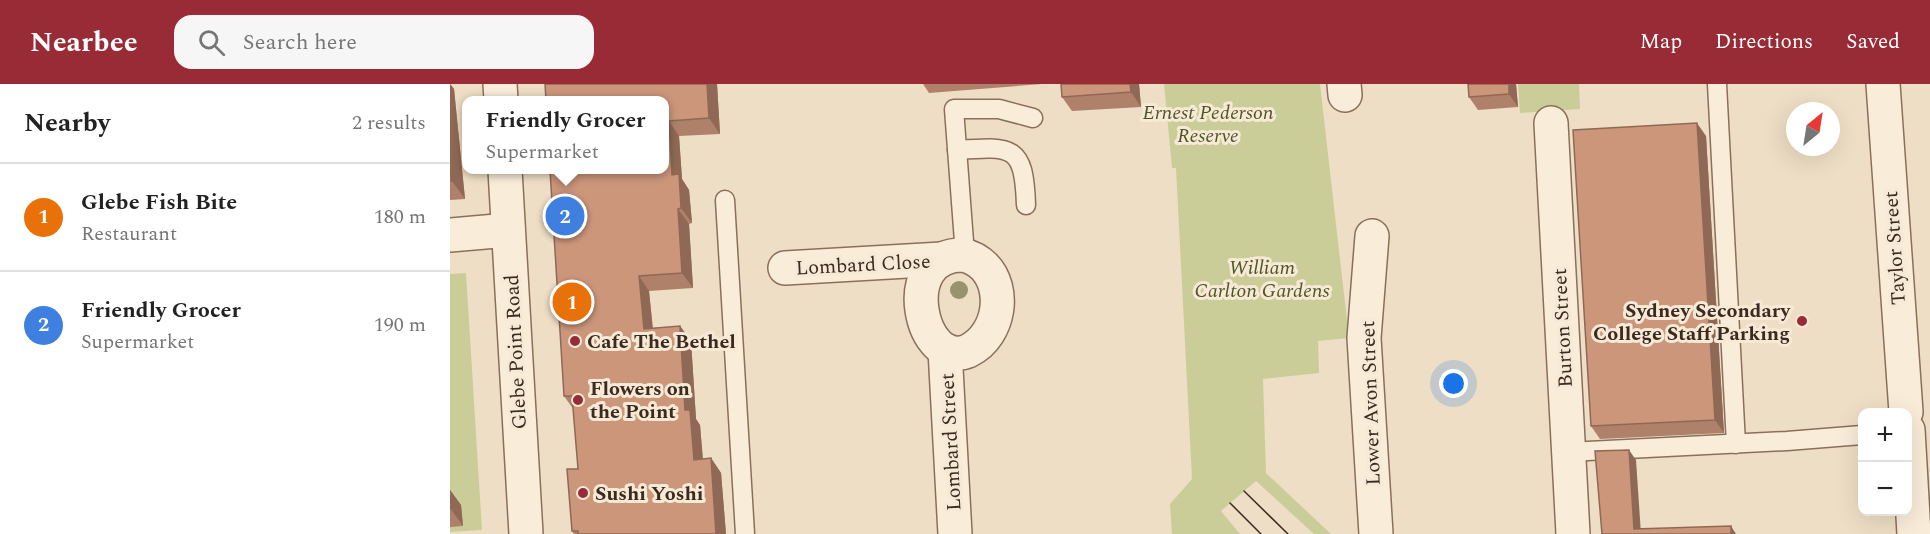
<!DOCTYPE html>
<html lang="en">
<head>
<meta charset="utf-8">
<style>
  :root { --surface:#fff; --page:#f6f6f6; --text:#222; --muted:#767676; --line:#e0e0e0; --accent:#992b36 }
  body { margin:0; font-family:Spectral,serif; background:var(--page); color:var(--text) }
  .controls { position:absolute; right:18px; bottom:18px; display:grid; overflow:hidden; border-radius:12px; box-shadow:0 6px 24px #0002 }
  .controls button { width:54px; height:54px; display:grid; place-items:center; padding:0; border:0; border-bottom:2px solid var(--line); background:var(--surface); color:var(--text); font:30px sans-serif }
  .compass { position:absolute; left:1336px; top:18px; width:54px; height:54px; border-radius:50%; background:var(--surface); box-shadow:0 6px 24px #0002; rotate:30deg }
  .you { position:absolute; left:1004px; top:300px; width:21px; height:21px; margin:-15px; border:4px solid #fff; border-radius:50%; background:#1a73e8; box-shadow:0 0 0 9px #1a73e833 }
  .badge { display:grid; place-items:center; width:39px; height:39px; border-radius:50%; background:var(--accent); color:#fff; font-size:20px; font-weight:700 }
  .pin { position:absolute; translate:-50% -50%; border:3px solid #fff; box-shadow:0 2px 6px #0006 }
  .popup { position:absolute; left:12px; top:12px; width:207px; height:78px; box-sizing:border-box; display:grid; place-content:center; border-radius:12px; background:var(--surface); filter:drop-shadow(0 2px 4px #0005); font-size:20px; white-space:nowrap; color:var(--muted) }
  .popup b { font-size:22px; color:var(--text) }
  .popup::after { content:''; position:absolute; left:50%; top:100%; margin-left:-12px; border:12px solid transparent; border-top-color:var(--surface) }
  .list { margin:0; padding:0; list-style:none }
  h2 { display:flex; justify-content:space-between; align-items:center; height:78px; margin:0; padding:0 24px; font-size:26px }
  h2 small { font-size:20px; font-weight:400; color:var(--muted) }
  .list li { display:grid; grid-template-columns:39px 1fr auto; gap:18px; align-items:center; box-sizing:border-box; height:108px; padding:0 24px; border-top:2px solid var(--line) }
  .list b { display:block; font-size:22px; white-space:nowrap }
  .list p { margin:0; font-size:20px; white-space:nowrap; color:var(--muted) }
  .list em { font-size:20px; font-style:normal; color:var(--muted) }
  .icon { flex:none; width:33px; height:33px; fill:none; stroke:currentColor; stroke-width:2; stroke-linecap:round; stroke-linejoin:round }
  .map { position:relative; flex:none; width:1480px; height:450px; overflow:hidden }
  header { display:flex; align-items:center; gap:36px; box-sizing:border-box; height:84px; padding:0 30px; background:var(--accent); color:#fff }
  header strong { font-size:28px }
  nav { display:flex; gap:33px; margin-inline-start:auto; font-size:21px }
  .search { width:420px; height:54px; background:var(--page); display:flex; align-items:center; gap:15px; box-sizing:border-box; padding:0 21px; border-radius:18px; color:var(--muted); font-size:22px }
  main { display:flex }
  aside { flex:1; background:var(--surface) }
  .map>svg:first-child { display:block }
  .green { fill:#cbcd99 }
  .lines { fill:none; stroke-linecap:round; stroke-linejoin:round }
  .service-casing { stroke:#8a705b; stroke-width:21 }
  .minor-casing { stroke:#8a705b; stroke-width:36 }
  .tertiary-casing { stroke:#8a705b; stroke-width:36 }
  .service { stroke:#f9ecd9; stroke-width:18 }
  .minor { stroke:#f9ecd9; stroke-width:33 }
  .tertiary { stroke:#f9ecd9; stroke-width:33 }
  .tram { stroke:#3a2a1f; stroke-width:1.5 }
  .tree { fill:#96936e }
  .wall { fill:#af816a }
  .shaded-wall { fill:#8f6956 }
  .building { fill:#cc967b; stroke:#8f6956; stroke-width:1.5 }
  .poi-dot { fill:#992b36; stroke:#f6e9d5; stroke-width:2 }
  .labels { text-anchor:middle; stroke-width:6; stroke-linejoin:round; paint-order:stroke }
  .park-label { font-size:20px; font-style:italic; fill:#4e5626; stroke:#f6e9d5 }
  .street-label { font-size:20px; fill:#3a2a1f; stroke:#f6e9d5 }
  .poi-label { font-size:20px; font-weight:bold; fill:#3a2a1f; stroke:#f6e9d5; text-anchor:start }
</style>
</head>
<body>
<header>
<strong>Nearbee</strong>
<div class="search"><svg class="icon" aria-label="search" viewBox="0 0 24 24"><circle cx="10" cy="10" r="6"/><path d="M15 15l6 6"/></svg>Search here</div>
<nav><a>Map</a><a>Directions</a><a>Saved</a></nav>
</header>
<main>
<aside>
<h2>Nearby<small>2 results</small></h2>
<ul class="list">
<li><span class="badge" style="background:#e8710a">1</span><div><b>Glebe Fish Bite</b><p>Restaurant</p></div><em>180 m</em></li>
<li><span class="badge" style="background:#3f7fe0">2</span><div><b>Friendly Grocer</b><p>Supermarket</p></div><em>190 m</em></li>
</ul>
</aside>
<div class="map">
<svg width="1480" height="450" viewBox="0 0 1480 450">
  <rect width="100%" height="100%" fill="#eedec5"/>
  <g class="green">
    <path d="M 714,0 L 870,0 L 899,254 L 868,257 L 869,289 L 813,295 L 816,389 L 881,450 L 864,450 L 806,397 L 771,427 L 790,450 L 722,450 L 720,420 L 742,395 L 726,84 L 722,84 Z"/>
    <path d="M 1068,0 L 1129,0 L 1130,25 L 1070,29 Z"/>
    <path d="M 16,189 L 32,446 L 0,448 L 0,190 Z"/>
  </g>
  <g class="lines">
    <defs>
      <g id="service">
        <path d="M 1267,0 L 1286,360"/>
        <path d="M 507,66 C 563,62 574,61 576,121"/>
        <path d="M 275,116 L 295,450"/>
        <path d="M 515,171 L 504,25 L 549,25 L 583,34"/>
        <path d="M 1118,368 L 1337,357 L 1412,351"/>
      </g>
      <g id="minor">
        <path d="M 894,0 L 895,11"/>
        <path d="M 1433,0 L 1456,328"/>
        <path d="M 1101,39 L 1123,450"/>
        <path d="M 922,152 L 914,254 L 926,450"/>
        <path d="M 513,171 C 548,179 556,221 538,249 C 533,257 526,263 518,267 C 471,287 444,170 513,171 Z"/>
        <path d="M 335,184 L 492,175"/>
        <path d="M 495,266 L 505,450"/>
        <path d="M 1458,346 L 1464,450"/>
      </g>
      <g id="tertiary">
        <path d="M 50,0 L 51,16"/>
        <path d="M 55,86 L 76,450"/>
        <path d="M 0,151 L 58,146"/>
      </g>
    </defs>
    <use href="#service" class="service-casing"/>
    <use href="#minor" class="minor-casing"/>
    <use href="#tertiary" class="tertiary-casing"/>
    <use href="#service" class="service"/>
    <use href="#minor" class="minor"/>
    <use href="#tertiary" class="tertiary"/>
    <g class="tram">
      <path d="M 794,407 L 838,450"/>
      <path d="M 780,419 L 811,450"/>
    </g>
  </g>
  <circle class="tree" cx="509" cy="206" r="9"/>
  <g class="wall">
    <path d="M 0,0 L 4,5 L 15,115 L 0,116 Z"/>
    <path d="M 95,0 L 267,0 L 270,50 L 229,52 L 232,95 L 239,106 L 242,139 L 239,140 L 243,204 L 199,207 L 203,244 L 230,242 L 241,257 L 246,335 L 250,341 L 253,375 L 261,374 L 271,389 L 276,450 L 124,450 L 122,447 L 128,385 L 124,326 L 114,312 Z"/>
    <path d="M 473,0 L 592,0 L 479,9 Z"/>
    <path d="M 611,0 L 689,0 L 691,23 L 622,27 L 612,13 Z"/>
    <path d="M 1018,0 L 1066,0 L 1068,23 L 1028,26 L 1019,13 Z"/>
    <path d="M 1256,52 L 1274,349 L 1150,355 L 1141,342 Z"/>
    <path d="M 0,406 L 11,421 L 13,442 L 0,443 Z"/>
  </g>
  <g class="shaded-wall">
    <path d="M 0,0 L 4,5 L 15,115 L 2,97 L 0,79 Z"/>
    <path d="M 257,0 L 267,0 L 270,50 L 259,34 Z"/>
    <path d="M 680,0 L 689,0 L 691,23 L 681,8 Z"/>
    <path d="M 1059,0 L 1066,0 L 1068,23 L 1059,10 Z"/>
    <path d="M 219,37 L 229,52 L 232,95 L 239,106 L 242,139 L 231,124 L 222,91 Z"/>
    <path d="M 1247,39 L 1256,52 L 1274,349 L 1265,336 Z"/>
    <path d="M 228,125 L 239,140 L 243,204 L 232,189 Z"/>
    <path d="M 189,192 L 199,207 L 204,260 L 194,245 Z"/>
    <path d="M 230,242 L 241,257 L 246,335 L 250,341 L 254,391 L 244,376 L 235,326 Z"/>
    <path d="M 1179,366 L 1186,376 L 1191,450 L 1184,445 Z"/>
    <path d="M 261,374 L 271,389 L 276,450 L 266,450 Z"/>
    <path d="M 0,406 L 11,421 L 13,442 L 0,424 Z"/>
    <path d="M 1281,442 L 1286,450 L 1281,450 Z"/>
  </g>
  <g class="building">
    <path d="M 95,0 L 257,0 L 259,34 L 219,37 L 222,91 L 229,90 L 231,124 L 228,125 L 232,189 L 189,192 L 194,245 L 230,242 L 235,326 L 240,326 L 244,376 L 261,374 L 266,450 L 128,450 L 128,447 L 122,447 L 117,385 L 128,385 L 122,312 L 114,312 L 100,86 L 214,86 L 214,16 L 96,16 Z"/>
    <path d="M 611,0 L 680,0 L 681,8 L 612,13 Z"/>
    <path d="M 1018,0 L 1059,0 L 1059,10 L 1019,13 Z"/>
    <path d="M 1247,39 L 1265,336 L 1141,342 L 1123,46 Z"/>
    <path d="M 0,79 L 2,97 L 0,97 Z"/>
    <path d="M 1179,366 L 1184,445 L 1281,442 L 1281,450 L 1152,450 L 1145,367 Z"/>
  </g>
  <g class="poi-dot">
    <circle cx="1352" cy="237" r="6"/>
    <circle cx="125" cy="257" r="6"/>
    <circle cx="128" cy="316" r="6"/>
    <circle cx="133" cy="409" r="6"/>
  </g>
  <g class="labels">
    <g class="park-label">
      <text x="758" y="35">Ernest Pederson<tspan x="758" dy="23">Reserve</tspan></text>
      <text x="812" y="190">William<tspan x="812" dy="23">Carlton Gardens</tspan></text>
    </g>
    <g class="street-label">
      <text transform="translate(1444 164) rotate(-94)" y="7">Taylor Street</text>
      <text transform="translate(413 180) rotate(-3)" y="7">Lombard Close</text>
      <text transform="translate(1112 244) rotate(-93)" y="7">Burton Street</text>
      <text transform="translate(65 268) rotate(-93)" y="7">Glebe Point Road</text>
      <text transform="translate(920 319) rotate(-92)" y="7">Lower Avon Street</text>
      <text transform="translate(500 358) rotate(-93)" y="7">Lombard Street</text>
    </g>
    <g class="poi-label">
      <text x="1340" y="233" text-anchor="end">Sydney Secondary<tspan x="1340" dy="23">College Staff Parking</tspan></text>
      <text x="137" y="264">Cafe The Bethel</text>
      <text x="140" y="311">Flowers on<tspan x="140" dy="23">the Point</tspan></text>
      <text x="145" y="416">Sushi Yoshi</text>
    </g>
  </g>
</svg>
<div class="controls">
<button>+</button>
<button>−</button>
</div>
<svg class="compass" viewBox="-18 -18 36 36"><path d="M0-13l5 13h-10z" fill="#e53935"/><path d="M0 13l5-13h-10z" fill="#767676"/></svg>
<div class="you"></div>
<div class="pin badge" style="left:122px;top:218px;background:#e8710a">1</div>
<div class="pin badge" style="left:115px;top:132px;background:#3f7fe0">2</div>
<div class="popup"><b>Friendly Grocer</b>Supermarket</div>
</div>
</main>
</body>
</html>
